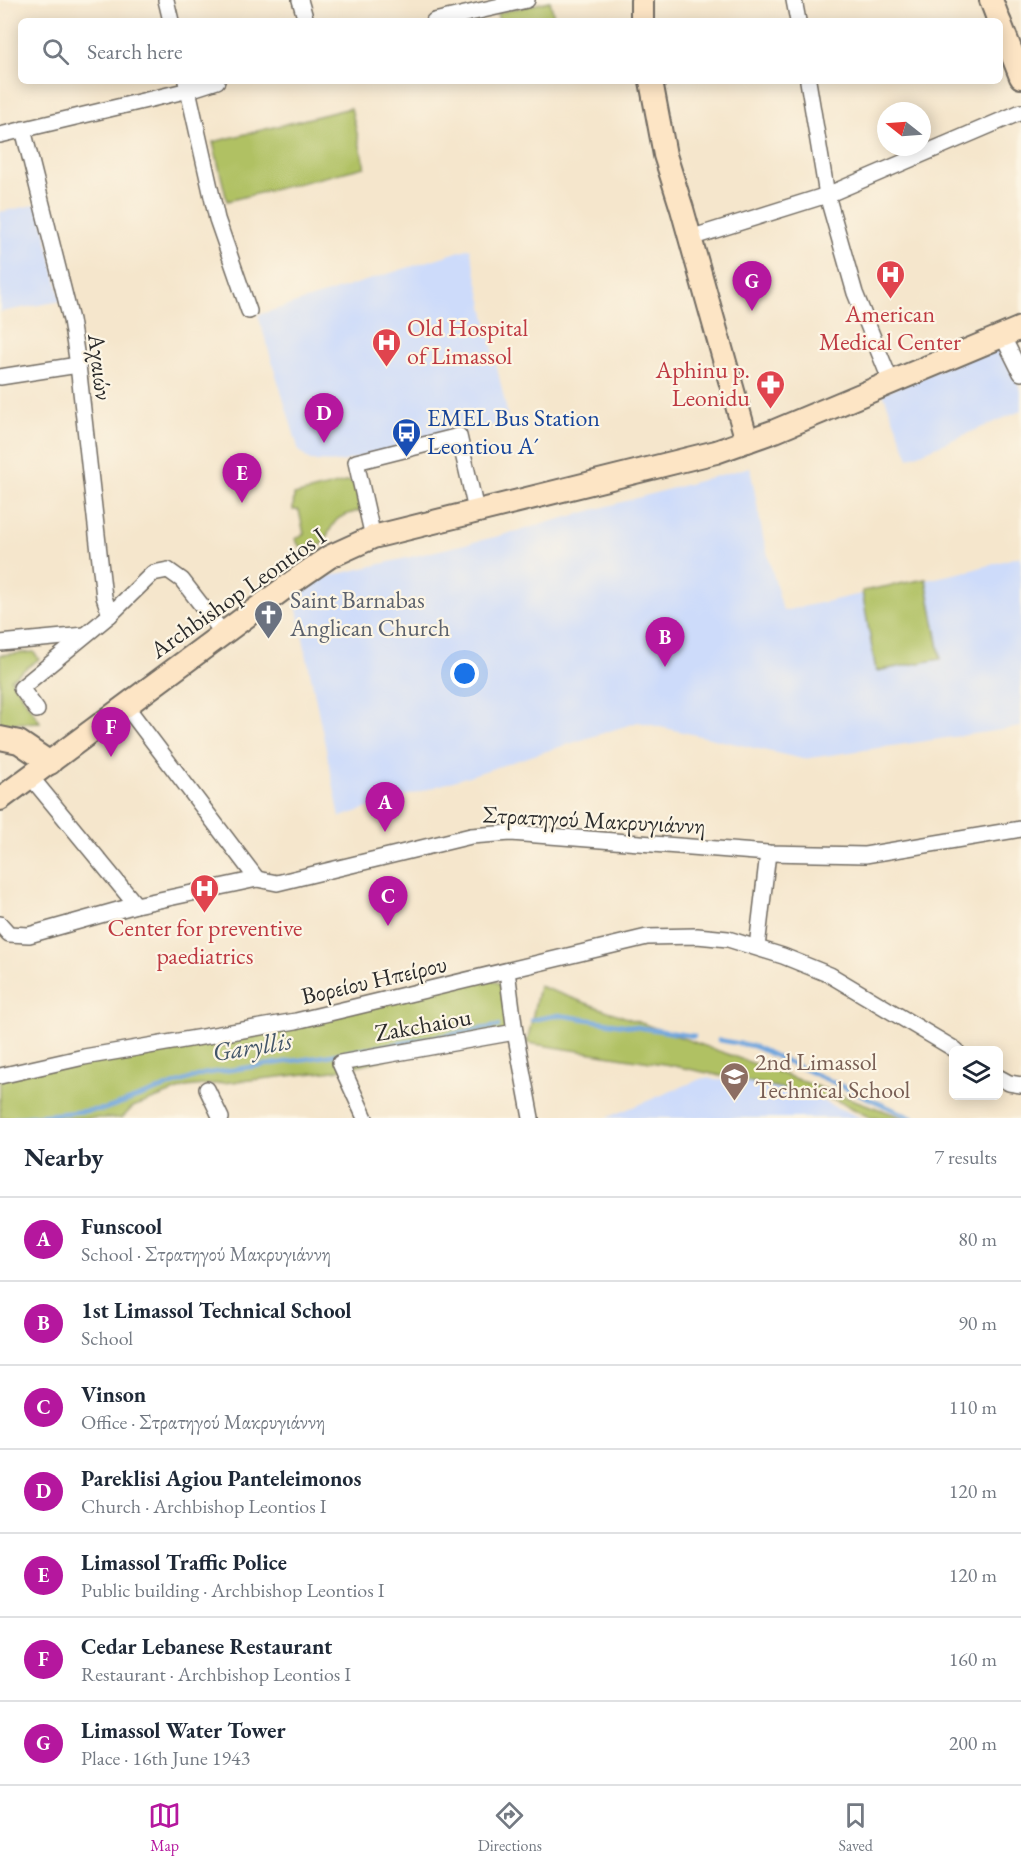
<!DOCTYPE html>
<html lang="en">
<head>
<meta charset="utf-8">
<style>
  :root { --surface:#fff; --page:#f6f6f7; --text:#1f2937; --muted:#747a83; --line:#e0e1e3; --accent:#b5179e }
  body { margin:0; font-family:"EB Garamond",serif; background:var(--page); color:var(--text) }
  .controls { position:absolute; right:18px; bottom:18px; display:grid; overflow:hidden; border-radius:9px; box-shadow:0 3px 15px #0003 }
  .controls button { width:54px; height:54px; display:grid; place-items:center; padding:0; border:0; border-bottom:2px solid var(--line); background:var(--surface); color:var(--text); font:30px sans-serif }
  .compass { position:absolute; left:877px; top:102px; width:54px; height:54px; border-radius:50%; background:var(--surface); box-shadow:0 3px 15px #0003; rotate:287deg }
  .you { position:absolute; left:465px; top:674px; width:21px; height:21px; margin:-15px; border:4px solid #fff; border-radius:50%; background:#1a73e8; box-shadow:0 0 0 9px #1a73e833 }
  .badge { display:grid; place-items:center; width:39px; height:39px; border-radius:50%; background:var(--accent); color:#fff; font-size:20px; font-weight:700 }
  .pin { position:absolute; translate:-50% -50px; filter:drop-shadow(0 2px 3px #0008) }
  .pin::after { content:''; position:absolute; top:32px; width:21px; height:18px; background:inherit; clip-path:polygon(0 0,100% 0,50% 100%) }
  .list { margin:0; padding:0; list-style:none }
  h2 { display:flex; justify-content:space-between; align-items:center; height:78px; margin:0; padding:0 24px; font-size:26px }
  h2 small { font-size:20px; font-weight:400; color:var(--muted) }
  .list li { display:grid; grid-template-columns:39px 1fr auto; gap:18px; align-items:center; box-sizing:border-box; height:84px; padding:0 24px; border-top:2px solid var(--line) }
  .list b { display:block; font-size:22px; white-space:nowrap }
  .list p { margin:0; font-size:20px; white-space:nowrap; color:var(--muted) }
  .list em { font-size:20px; font-style:normal; color:var(--muted) }
  .icon { flex:none; width:33px; height:33px; fill:none; stroke:currentColor; stroke-width:2; stroke-linecap:round; stroke-linejoin:round }
  .map { position:relative; flex:none; width:1021px; height:1118px; overflow:hidden }
  .search { position:absolute; background:var(--surface); box-shadow:0 3px 15px #0003; left:18px; right:18px; top:18px; height:66px; display:flex; align-items:center; gap:15px; box-sizing:border-box; padding:0 21px; border-radius:9px; color:var(--muted); font-size:22px }
  .sheet { height:666px; background:var(--surface) }
  nav { display:flex; justify-content:space-around; align-items:center; box-sizing:border-box; height:84px; border-top:2px solid var(--line); background:var(--surface); font-size:16px; color:var(--muted) }
  nav a { display:grid; justify-items:center; gap:3px }
  nav .on { color:var(--accent) }
  .map>svg:first-child { display:block }
  .built { fill:#cddbfa }
  .green { fill:#b0c164; stroke:#6e7648; stroke-width:1.5 }
  .lines { fill:none; stroke-linecap:round; stroke-linejoin:round }
  .stream { stroke:#70a6de; stroke-width:4.5 }
  .street-casing { stroke:#726c63; stroke-width:18 }
  .secondary-casing { stroke:#726c63; stroke-width:26 }
  .street { stroke:#fff; stroke-width:15 }
  .secondary { stroke:#fde5c5; stroke-width:22 }
  .labels { text-anchor:middle; stroke-width:4.5; stroke-linejoin:round; paint-order:stroke }
  .health-label { font-size:24px; fill:#be3a42; stroke:#fcf5e5 }
  .street-label { font-size:24px; fill:#2b2b2b; stroke:#fcf5e5 }
  .transit-label { font-size:24px; fill:#164399; stroke:#fcf5e5; text-anchor:start }
  .worship-label { font-size:24px; fill:#5b616d; stroke:#fcf5e5; text-anchor:start }
  .education-label { font-size:24px; fill:#785e54; stroke:#fcf5e5; text-anchor:start }
  .water-label { font-size:26px; font-style:italic; fill:#43566a; stroke:#fcf5e5 }
</style>
</head>
<body>
<div class="map">
<svg width="1021" height="1118" viewBox="0 0 1021 1118">
  <rect width="100%" height="100%" fill="#fcf5e5"/>
  <filter id="ink" filterUnits="userSpaceOnUse"><feTurbulence type="fractalNoise" baseFrequency=".0167" numOctaves="2"/><feDisplacementMap in="SourceGraphic" scale="12" xChannelSelector="R" yChannelSelector="G"/><feConvolveMatrix kernelMatrix="1 2 1 2 8 2 1 2 1" color-interpolation-filters="sRGB"/></filter>
  <filter id="wash" filterUnits="userSpaceOnUse"><feTurbulence type="fractalNoise" baseFrequency=".008" numOctaves="4" result="noise"/><feDisplacementMap in="SourceGraphic" scale="24" xChannelSelector="R" yChannelSelector="G"/><feGaussianBlur stdDeviation="1.35" result="paint"/><feColorMatrix in="noise" values="0 0 0 0 0 0 0 0 0 0 0 0 0 0 0 0 0 1.4 0 .05"/><feComposite in="paint" operator="in"/></filter>
  <g filter="url(#wash)">
    <rect width="100%" height="100%" fill="#f5e6cc"/>
    <g class="built">
      <path d="M 39,204 L 61,301 L 0,312 L 0,212 Z"/>
      <path d="M 470,248 L 509,421 L 341,462 L 310,461 L 299,451 L 258,315 Z"/>
      <path d="M 1001,343 L 1021,391 L 1021,411 L 909,458 L 883,393 Z"/>
      <path d="M 750,467 L 763,537 L 783,611 L 968,571 L 1021,556 L 1021,727 L 803,759 L 638,722 L 340,817 L 292,585 L 495,537 Z"/>
      <path d="M 703,1078 L 786,1086 L 862,1118 L 606,1118 Z"/>
    </g>
    <g class="green">
      <path d="M 550,1 L 555,21 L 499,21 L 497,13 Z"/>
      <path d="M 351,108 L 365,167 L 227,201 L 213,142 Z"/>
      <path d="M 349,481 L 357,487 L 361,510 C 353,513 344,514 338,519 C 327,528 327,549 309,550 C 302,550 298,545 295,539 L 304,534 L 299,510 L 293,510 L 294,495 Z"/>
      <path d="M 926,579 L 941,659 L 876,671 L 862,591 Z"/>
      <path d="M 34,652 L 39,659 L 11,679 L 40,722 L 0,724 L 0,655 Z"/>
      <path d="M 480,973 L 500,984 L 510,1030 L 334,1071 L 186,1087 L 133,1107 L 122,1118 L 0,1118 L 0,1077 L 294,1019 Z"/>
      <path d="M 539,986 L 904,1118 L 871,1118 L 836,1100 L 670,1065 L 527,1043 Z"/>
    </g>
    <g class="lines">
      <g class="stream">
        <path d="M 532,1020 L 559,1015 L 694,1036"/>
        <path d="M 719,1040 L 753,1046 L 912,1118"/>
        <path d="M 16,1118 L 105,1109 L 203,1074 L 333,1055 L 498,1026"/>
      </g>
    </g>
  </g>
  <g filter="url(#ink)">
    <g class="lines">
      <defs>
        <g id="street">
          <path d="M 166,0 L 171,21"/>
          <path d="M 300,0 L 306,21"/>
          <path d="M 794,0 L 798,21"/>
          <path d="M 434,21 L 527,0"/>
          <path d="M 186,81 L 217,219 L 249,311"/>
          <path d="M 808,81 L 827,195 L 855,293 L 891,382"/>
          <path d="M 23,129 L 71,320 L 78,365 L 104,597 L 110,615"/>
          <path d="M 0,135 L 189,90 L 217,81"/>
          <path d="M 690,238 L 827,195 L 1021,112"/>
          <path d="M 1003,337 L 1021,373"/>
          <path d="M 0,377 L 78,365"/>
          <path d="M 373,537 L 356,462 L 459,436 L 476,510"/>
          <path d="M 0,643 L 85,635"/>
          <path d="M 126,706 L 257,879"/>
          <path d="M 37,710 L 21,688 L 110,615 L 153,573 L 168,570 L 182,580 L 223,633"/>
          <path d="M 30,776 L 136,905"/>
          <path d="M 0,924 L 9,934 L 29,935 L 136,905 L 257,879 L 277,883 L 471,836 L 511,833 L 768,853 L 865,855 L 1021,829"/>
          <path d="M 757,947 L 768,853"/>
          <path d="M 507,971 L 515,1032 L 531,1118"/>
          <path d="M 0,1076 L 84,1057 L 296,1021 L 647,937 L 697,936 L 728,939 L 783,956 L 830,975 L 956,1050"/>
          <path d="M 998,1077 L 1009,1083 L 1021,1085"/>
          <path d="M 207,1089 L 221,1118"/>
          <path d="M 365,1118 L 340,1063 L 515,1032"/>
        </g>
        <g id="secondary">
          <path d="M 991,0 L 999,21"/>
          <path d="M 642,21 L 642,0"/>
          <path d="M 1000,23 L 1021,77"/>
          <path d="M 651,81 L 665,155 L 682,209 L 747,441"/>
          <path d="M 0,738 L 19,742 L 50,763"/>
          <path d="M 0,799 L 294,581 L 329,557 L 373,537 L 716,452 L 775,431 L 1021,328"/>
        </g>
      </defs>
      <use href="#street" class="street-casing"/>
      <use href="#secondary" class="secondary-casing"/>
      <use href="#street" class="street"/>
      <use href="#secondary" class="secondary"/>
    </g>
  </g>
  <defs>
    <symbol id="hospital-pin" viewBox="-11 -11 22 30"><path d="M0 17L-7.5 6A9.5 9.5 0 1 1 7.5 6Z" fill="#e0444e" stroke="#fcf5e5"/><path d="M-5-5h3v3.5h4V-5h3V5h-3V1.5h-4V5h-3Z" fill="#fff"/></symbol>
    <symbol id="pharmacy-pin" viewBox="-11 -11 22 30"><path d="M0 17L-7.5 6A9.5 9.5 0 1 1 7.5 6Z" fill="#e0444e" stroke="#fcf5e5"/><path d="M-2-6h4v4h4v4h-4v4h-4v-4h-4v-4h4Z" fill="#fff"/></symbol>
    <symbol id="bus-pin" viewBox="-11 -11 22 30"><path d="M0 17L-7.5 6A9.5 9.5 0 1 1 7.5 6Z" fill="#1a4fb4" stroke="#fcf5e5"/><path d="M-5-6H5V4H4V6H2V4H-2V6H-4V4H-5ZM-3.5-4V0h7V-4ZM-3.5 1.2v1.5H-2V1.2ZM2 1.2v1.5H3.5V1.2Z" fill="#fff"/></symbol>
    <symbol id="church-pin" viewBox="-11 -11 22 30"><path d="M0 17L-7.5 6A9.5 9.5 0 1 1 7.5 6Z" fill="#6b7280" stroke="#fcf5e5"/><path d="M-1.2-6h2.4v3.5h3.3v2.4h-3.3V6h-2.4V-.1h-3.3v-2.4h3.3Z" fill="#fff"/></symbol>
    <symbol id="school-pin" viewBox="-11 -11 22 30"><path d="M0 17L-7.5 6A9.5 9.5 0 1 1 7.5 6Z" fill="#8d6e63" stroke="#fcf5e5"/><path d="M0-5L7-2L0 1L-7-2ZM-4 1L0 2.5L4 1V4Q0 6-4 4Z" fill="#fff"/></symbol>
  </defs>
  <g fill-rule="evenodd">
    <use href="#hospital-pin" x="874" y="258" width="33" height="45"/>
    <use href="#hospital-pin" x="370" y="326" width="33" height="45"/>
    <use href="#pharmacy-pin" x="754" y="368" width="33" height="45"/>
    <use href="#bus-pin" x="390" y="416" width="33" height="45"/>
    <use href="#church-pin" x="252" y="598" width="33" height="45"/>
    <use href="#hospital-pin" x="188" y="872" width="33" height="45"/>
    <use href="#school-pin" x="718" y="1060" width="33" height="45"/>
  </g>
  <g class="labels">
    <g class="health-label">
      <text x="890" y="322">American<tspan x="890" dy="28">Medical Center</tspan></text>
      <text x="407" y="336" text-anchor="start">Old Hospital<tspan x="407" dy="28">of Limassol</tspan></text>
      <text x="750" y="378" text-anchor="end">Aphinu p.<tspan x="750" dy="28">Leonidu</tspan></text>
      <text x="205" y="936">Center for preventive<tspan x="205" dy="28">paediatrics</tspan></text>
    </g>
    <g class="street-label">
      <text transform="translate(100 367) rotate(83)" y="8">Αχαιών</text>
      <text transform="translate(238 593) rotate(-35)" y="8">Archbishop Leontios I</text>
      <text transform="translate(594 820) rotate(3)" y="8">Στρατηγού Μακρυγιάννη</text>
      <text transform="translate(374 980) rotate(-13)" y="8">Βορείου Ηπείρου</text>
      <text transform="translate(423 1025) rotate(-10)" y="8">Zakchaiou</text>
    </g>
    <g class="transit-label">
      <text x="427" y="426">EMEL Bus Station<tspan x="427" dy="28">Leontiou A´</tspan></text>
    </g>
    <g class="worship-label">
      <text x="290" y="608">Saint Barnabas<tspan x="290" dy="28">Anglican Church</tspan></text>
    </g>
    <g class="education-label">
      <text x="755" y="1070">2nd Limassol<tspan x="755" dy="28">Technical School</tspan></text>
    </g>
    <g class="water-label">
      <text transform="translate(252 1046) rotate(-9)" y="9">Garyllis</text>
    </g>
  </g>
</svg>
<div class="controls">
<button><svg class="icon" aria-label="layers" viewBox="0 0 24 24"><path d="M12 4l9 5-9 5-9-5zM3 14l9 5 9-5"/></svg></button>
</div>
<svg class="compass" viewBox="-18 -18 36 36"><path d="M0-13l5 13h-10z" fill="#e53935"/><path d="M0 13l5-13h-10z" fill="#747a83"/></svg>
<div class="you"></div>
<div class="pin badge" style="left:385px;top:832px">A</div>
<div class="pin badge" style="left:665px;top:667px">B</div>
<div class="pin badge" style="left:388px;top:926px">C</div>
<div class="pin badge" style="left:324px;top:443px">D</div>
<div class="pin badge" style="left:242px;top:503px">E</div>
<div class="pin badge" style="left:111px;top:757px">F</div>
<div class="pin badge" style="left:752px;top:311px">G</div>
<div class="search"><svg class="icon" aria-label="search" viewBox="0 0 24 24"><circle cx="10" cy="10" r="6"/><path d="M15 15l6 6"/></svg>Search here</div>
</div>
<section class="sheet">
<h2>Nearby<small>7 results</small></h2>
<ul class="list">
<li><span class="badge">A</span><div><b>Funscool</b><p>School · Στρατηγού Μακρυγιάννη</p></div><em>80 m</em></li>
<li><span class="badge">B</span><div><b>1st Limassol Technical School</b><p>School</p></div><em>90 m</em></li>
<li><span class="badge">C</span><div><b>Vinson</b><p>Office · Στρατηγού Μακρυγιάννη</p></div><em>110 m</em></li>
<li><span class="badge">D</span><div><b>Pareklisi Agiou Panteleimonos</b><p>Church · Archbishop Leontios I</p></div><em>120 m</em></li>
<li><span class="badge">E</span><div><b>Limassol Traffic Police</b><p>Public building · Archbishop Leontios I</p></div><em>120 m</em></li>
<li><span class="badge">F</span><div><b>Cedar Lebanese Restaurant</b><p>Restaurant · Archbishop Leontios I</p></div><em>160 m</em></li>
<li><span class="badge">G</span><div><b>Limassol Water Tower</b><p>Place · 16th June 1943</p></div><em>200 m</em></li>
</ul>
</section>
<nav>
<a class="on"><svg class="icon" aria-label="map" viewBox="0 0 24 24"><path d="M3 6l6-2 6 2 6-2v14l-6 2-6-2-6 2zM9 4v14M15 6v14"/></svg>Map</a>
<a><svg class="icon" aria-label="directions" viewBox="0 0 24 24"><path d="M12 3l9 9-9 9-9-9zM9 14v-3h6M13 9l2 2-2 2"/></svg>Directions</a>
<a><svg class="icon" aria-label="saved" viewBox="0 0 24 24"><path d="M7 4h10v16l-5-4-5 4z"/></svg>Saved</a>
</nav>
</body>
</html>
